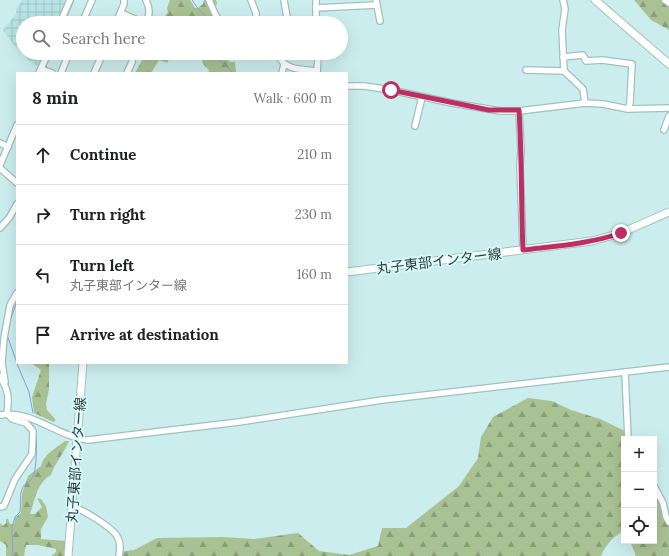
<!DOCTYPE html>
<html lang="en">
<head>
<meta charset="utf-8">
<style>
  :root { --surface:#fff; --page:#f2f2f2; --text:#202124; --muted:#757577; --line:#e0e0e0 }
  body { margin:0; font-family:Lora,"Noto Sans JP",serif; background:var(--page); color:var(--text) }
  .controls { position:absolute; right:12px; bottom:12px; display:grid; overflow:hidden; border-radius:0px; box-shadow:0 4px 16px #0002 }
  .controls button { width:36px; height:36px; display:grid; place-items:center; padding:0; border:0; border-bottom:1px solid var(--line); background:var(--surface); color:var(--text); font:20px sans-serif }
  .stop { position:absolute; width:12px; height:12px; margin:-9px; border:3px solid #bc2f62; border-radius:50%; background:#fff }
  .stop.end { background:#bc2f62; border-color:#fff; box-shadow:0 1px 4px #0008 }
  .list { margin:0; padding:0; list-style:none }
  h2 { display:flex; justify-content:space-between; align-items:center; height:52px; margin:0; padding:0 16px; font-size:17px }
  h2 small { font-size:13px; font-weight:400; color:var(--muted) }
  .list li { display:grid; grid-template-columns:26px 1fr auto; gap:12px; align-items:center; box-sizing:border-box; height:60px; padding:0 16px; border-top:1px solid var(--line) }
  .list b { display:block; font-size:15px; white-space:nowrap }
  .list p { margin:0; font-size:13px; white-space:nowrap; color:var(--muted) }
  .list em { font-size:13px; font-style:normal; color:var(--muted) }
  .icon { flex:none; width:22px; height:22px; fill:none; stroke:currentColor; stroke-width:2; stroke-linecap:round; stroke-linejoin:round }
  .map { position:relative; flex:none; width:669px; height:556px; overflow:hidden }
  .search { position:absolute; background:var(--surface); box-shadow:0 4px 16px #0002; left:16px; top:16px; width:332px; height:44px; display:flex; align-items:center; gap:10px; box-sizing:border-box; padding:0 14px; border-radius:22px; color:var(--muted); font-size:15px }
  .panel { position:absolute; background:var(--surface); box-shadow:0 4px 16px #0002; left:16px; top:72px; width:332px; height:292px; border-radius:0px }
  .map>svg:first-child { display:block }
  .industrial { fill:url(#industrial-grid) }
  .forest { fill:url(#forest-firs) }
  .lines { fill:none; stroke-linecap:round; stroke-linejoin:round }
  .stream { stroke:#86a2db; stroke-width:1 }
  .minor-casing { stroke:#a0c0c0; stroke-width:8 }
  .major-casing { stroke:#a0c0c0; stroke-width:9 }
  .minor { stroke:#fff; stroke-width:5.5 }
  .major { stroke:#fff; stroke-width:7 }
  .route { stroke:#bc2f62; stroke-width:5 }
  .labels { text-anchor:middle; stroke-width:3.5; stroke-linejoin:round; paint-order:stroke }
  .street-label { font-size:14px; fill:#303e3e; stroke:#d9fafb }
</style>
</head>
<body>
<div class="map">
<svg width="669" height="556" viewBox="0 0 669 556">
  <defs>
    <pattern id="industrial-grid" width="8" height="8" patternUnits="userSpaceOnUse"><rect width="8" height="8" fill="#b9e4e5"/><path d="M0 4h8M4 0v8" fill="none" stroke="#9fc5c6"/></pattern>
    <pattern id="forest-firs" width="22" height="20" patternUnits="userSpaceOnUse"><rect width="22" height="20" fill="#a9c293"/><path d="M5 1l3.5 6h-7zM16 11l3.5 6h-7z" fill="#8a9f79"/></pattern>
  </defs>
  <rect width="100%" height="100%" fill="#ccedee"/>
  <path class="industrial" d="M 21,0 L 68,0 L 60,19 L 55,21 L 56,23 L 23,23 L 23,53 L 46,53 L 40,67 L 33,64 L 16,48 L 3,30 L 16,14 L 16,9 L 22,1 Z"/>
  <g class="forest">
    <path d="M 170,0 L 190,0 L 195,8 L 198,8 L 203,4 L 204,0 L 216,0 L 217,3 L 214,14 L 220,23 L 160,23 L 168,12 L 167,8 Z"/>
    <path d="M 634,0 L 661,0 L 669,7 L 669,30 L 651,20 Z"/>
    <path d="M 146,53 L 226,53 L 226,58 L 230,62 L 235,62 L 236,73 L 208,73 L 209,70 L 204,65 L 200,56 L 177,54 L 172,55 L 167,63 L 159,60 L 151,73 L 135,73 Z"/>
    <path d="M 31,363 L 49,363 L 49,389 L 46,404 L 47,410 L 56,420 L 53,422 L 34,413 L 32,397 L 41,370 Z"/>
    <path d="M 528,398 L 552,401 L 571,410 L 600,419 L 625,431 L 624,532 C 615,533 604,548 601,556 L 119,556 L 119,552 L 134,550 L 157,538 L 223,537 L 254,539 L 298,533 L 319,551 L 349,555 L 378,546 L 382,528 L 406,528 L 459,486 L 478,458 L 481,437 L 493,417 Z"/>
    <path d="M 65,441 L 69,441 C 64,453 55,463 51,475 C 36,484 36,498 30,514 L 35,514 L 42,507 L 37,498 L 41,499 L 46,506 L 48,517 L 41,529 L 41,539 L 66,541 L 65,556 L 51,556 L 56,552 L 56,549 L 38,545 L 26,545 L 24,556 L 6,556 L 6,545 L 0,541 L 0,523 L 3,526 L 6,523 L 6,519 L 8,519 L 10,524 L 14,524 L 15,518 L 21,513 L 22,493 L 28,476 L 41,466 C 43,455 56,448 65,441 Z"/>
    <path d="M 654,489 L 669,518 L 669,556 L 636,556 L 630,541 L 654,541 Z"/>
  </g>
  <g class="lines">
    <g class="stream">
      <path d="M 192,0 C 197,9 205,15 212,23"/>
      <path d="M 64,23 L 74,0"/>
      <path d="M 214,53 C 219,67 227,62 232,73"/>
      <path d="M 47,68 L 46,65 L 51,53"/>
      <path d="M 9,324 L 17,301"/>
      <path d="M 7,335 L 17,363"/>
      <path d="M 17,364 L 29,392 L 33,413"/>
      <path d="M 13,556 L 12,527 L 15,517 L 20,512 C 21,505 19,494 23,487 C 25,483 30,482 32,478 C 37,471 37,442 36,433"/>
    </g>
    <defs>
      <g id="minor">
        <path d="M 209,0 L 215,14 L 221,23"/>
        <path d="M 251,0 L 256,13 L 256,23"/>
        <path d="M 284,0 L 288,23"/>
        <path d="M 376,0 L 380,21"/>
        <path d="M 665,0 L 669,3"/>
        <path d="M 316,8 L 376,5"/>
        <path d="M 121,13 L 144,23"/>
        <path d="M 60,23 L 70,0"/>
        <path d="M 82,23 L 92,0"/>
        <path d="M 116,23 L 124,4 L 124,0"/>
        <path d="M 146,23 C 150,14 150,9 146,0"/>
        <path d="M 316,23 L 316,0"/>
        <path d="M 124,53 L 132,56"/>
        <path d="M 278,53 C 283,71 301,69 317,71"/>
        <path d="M 316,53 L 318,56 L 317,73"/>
        <path d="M 563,57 L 583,55 L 586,61 L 602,60 L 632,64 L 630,103 L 628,109"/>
        <path d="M 41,69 L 52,73"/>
        <path d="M 526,70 L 564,71 L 562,30 L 565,9 L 563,0"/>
        <path d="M 564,71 L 583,89 L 585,103"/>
        <path d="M 39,73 L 48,53"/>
        <path d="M 61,73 L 69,53"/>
        <path d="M 94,73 L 103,53"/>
        <path d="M 127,73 L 132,62 L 133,53"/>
        <path d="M 282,73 L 284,64"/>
        <path d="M 347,86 L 364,86 L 391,90 L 452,103 L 500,111 L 519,111 L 585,103 L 603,104 L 628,109 L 669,108"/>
        <path d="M 519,111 L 521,150 L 520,166 L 523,250"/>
        <path d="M 415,126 L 422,97"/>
        <path d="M 664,130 L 669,116"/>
        <path d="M 0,143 L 8,147"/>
        <path d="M 0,165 L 17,125"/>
        <path d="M 0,168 L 17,183"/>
        <path d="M 0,228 L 9,218 L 17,204"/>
        <path d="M 625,372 L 628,439"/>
        <path d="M 0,377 C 9,390 9,398 7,413 L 12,419 L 26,423 L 33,431 L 32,454 L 15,479 L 4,506 L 0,507"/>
        <path d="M 5,382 L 2,363 L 4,338 L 10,305 L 17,293"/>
        <path d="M 0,415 C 31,409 58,437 88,440 L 239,422 L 382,400 L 669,367"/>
        <path d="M 654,486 L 663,503 L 666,517 L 669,522"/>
        <path d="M 72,506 C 83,510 114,528 118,538 C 121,544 120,550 119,556"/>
      </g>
      <g id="major">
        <path d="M 595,0 L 669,64"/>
        <path d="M 347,272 L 592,241 L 621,233 L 669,212"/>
        <path d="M 68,556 L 83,363"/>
      </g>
    </defs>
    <use href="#minor" class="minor-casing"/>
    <use href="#major" class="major-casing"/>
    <use href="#minor" class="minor"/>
    <use href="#major" class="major"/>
  </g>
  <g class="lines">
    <path class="route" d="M 391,90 L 489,110 L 519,110 C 522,157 521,204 523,250 C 556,246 589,244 621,233"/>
  </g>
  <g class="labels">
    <g class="street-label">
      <text transform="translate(439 261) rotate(-7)" y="5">丸子東部インター線</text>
      <text transform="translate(76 460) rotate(-86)" y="5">丸子東部インター線</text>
    </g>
  </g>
</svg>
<div class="controls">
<button>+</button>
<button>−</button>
<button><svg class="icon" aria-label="locate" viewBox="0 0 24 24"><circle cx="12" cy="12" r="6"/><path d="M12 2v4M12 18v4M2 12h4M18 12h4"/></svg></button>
</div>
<div class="stop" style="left:391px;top:90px"></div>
<div class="stop end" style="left:621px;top:233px"></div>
<div class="search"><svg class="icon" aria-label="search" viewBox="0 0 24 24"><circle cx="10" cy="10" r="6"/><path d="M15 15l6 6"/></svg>Search here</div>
<section class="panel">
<h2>8 min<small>Walk · 600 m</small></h2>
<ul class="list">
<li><svg class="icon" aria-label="ahead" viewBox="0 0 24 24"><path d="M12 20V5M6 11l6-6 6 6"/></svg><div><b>Continue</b></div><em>210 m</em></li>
<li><svg class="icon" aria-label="right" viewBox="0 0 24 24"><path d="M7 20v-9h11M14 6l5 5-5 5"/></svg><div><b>Turn right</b></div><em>230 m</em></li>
<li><svg class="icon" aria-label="left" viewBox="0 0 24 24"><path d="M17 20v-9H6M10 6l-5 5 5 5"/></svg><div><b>Turn left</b><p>丸子東部インター線</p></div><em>160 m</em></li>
<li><svg class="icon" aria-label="arrive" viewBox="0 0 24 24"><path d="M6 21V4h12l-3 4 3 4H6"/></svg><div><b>Arrive at destination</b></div></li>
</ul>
</section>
</div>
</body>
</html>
